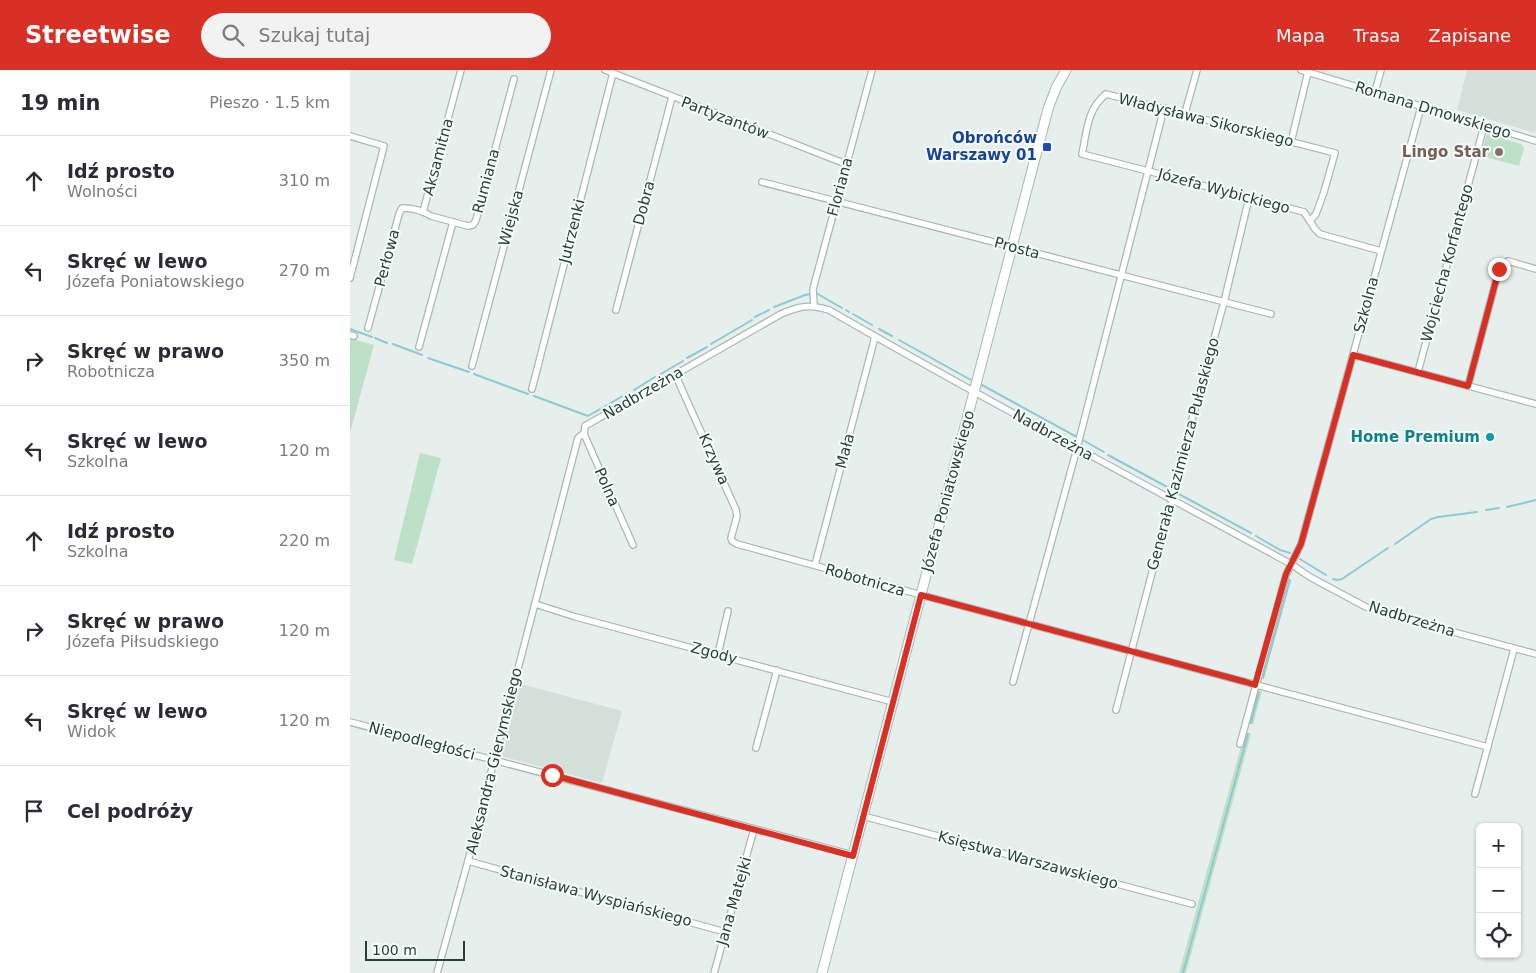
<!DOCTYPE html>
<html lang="pl">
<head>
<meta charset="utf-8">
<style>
  :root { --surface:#fff; --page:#f2f2f3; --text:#2b2b33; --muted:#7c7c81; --line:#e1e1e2; --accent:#d93025 }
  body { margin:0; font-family:"DejaVu Sans",sans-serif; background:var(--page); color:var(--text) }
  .controls { position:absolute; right:15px; bottom:15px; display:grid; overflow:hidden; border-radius:8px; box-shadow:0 1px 4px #0004 }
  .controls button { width:45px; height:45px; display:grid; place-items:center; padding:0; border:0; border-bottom:1px solid var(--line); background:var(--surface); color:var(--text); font:25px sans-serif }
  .scale { position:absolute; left:15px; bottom:12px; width:100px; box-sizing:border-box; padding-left:5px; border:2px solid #24423a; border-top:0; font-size:14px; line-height:18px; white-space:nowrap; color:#24423a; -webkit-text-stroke:4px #f7fbf9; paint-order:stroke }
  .stop { position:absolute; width:15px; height:15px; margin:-11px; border:4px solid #d93025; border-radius:50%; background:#fff }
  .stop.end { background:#d93025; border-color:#fff; box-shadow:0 1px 5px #0008 }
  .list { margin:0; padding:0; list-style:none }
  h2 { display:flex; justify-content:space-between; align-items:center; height:65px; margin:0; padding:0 20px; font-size:21px }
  h2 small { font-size:16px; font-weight:400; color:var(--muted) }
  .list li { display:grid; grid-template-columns:32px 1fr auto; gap:15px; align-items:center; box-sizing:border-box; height:90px; padding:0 20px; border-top:1px solid var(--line) }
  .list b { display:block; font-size:19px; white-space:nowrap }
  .list p { margin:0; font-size:16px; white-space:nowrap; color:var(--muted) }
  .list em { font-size:16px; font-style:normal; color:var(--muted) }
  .icon { flex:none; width:28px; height:28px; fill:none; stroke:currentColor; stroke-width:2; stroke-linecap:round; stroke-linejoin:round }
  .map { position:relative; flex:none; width:1186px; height:903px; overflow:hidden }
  header { display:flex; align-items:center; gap:30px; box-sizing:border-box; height:70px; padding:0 25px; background:var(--accent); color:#fff }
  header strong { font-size:24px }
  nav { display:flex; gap:28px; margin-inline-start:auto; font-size:18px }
  .search { width:350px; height:45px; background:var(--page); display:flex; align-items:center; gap:12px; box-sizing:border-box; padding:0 18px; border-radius:28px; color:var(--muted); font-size:19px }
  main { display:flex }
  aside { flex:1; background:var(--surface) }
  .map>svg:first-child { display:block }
  .built { fill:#d4dfda }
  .green { fill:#bfe0c8 }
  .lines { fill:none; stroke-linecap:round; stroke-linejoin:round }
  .stream { stroke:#8ec9d4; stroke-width:2 }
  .street-casing { stroke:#a8b8b2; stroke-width:8 }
  .secondary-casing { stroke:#a4bbb3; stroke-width:11 }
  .street { stroke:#fff; stroke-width:5.5 }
  .secondary { stroke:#fff; stroke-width:9 }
  .route { stroke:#d93025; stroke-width:6 }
  .transit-dot { fill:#1a4fb4; stroke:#f7fbf9; stroke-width:2 }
  .education-dot { fill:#8d6e63; stroke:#f7fbf9; stroke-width:2 }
  .culture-dot { fill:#0f9aa8; stroke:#f7fbf9; stroke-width:2 }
  .labels { text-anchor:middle; stroke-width:4; stroke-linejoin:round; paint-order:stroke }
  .street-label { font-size:15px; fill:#24423a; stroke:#f7fbf9 }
  .transit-label { font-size:15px; font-weight:bold; fill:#164399; stroke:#f7fbf9; text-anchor:end }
  .education-label { font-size:15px; font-weight:bold; fill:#785e54; stroke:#f7fbf9; text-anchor:end }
  .culture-label { font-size:15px; font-weight:bold; fill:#0d838f; stroke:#f7fbf9; text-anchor:end }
</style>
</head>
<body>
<header>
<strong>Streetwise</strong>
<div class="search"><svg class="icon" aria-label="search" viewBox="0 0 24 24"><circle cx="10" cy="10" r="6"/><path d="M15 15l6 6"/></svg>Szukaj tutaj</div>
<nav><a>Mapa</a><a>Trasa</a><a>Zapisane</a></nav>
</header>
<main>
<aside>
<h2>19 min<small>Pieszo · 1.5 km</small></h2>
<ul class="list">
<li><svg class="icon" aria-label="ahead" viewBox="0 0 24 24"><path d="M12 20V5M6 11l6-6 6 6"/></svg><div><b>Idź prosto</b><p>Wolności</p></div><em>310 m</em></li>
<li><svg class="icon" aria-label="left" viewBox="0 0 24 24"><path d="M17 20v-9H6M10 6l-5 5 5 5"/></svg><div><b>Skręć w lewo</b><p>Józefa Poniatowskiego</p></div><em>270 m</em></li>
<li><svg class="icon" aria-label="right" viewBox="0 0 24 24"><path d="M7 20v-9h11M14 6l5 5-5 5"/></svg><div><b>Skręć w prawo</b><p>Robotnicza</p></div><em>350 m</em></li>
<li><svg class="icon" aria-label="left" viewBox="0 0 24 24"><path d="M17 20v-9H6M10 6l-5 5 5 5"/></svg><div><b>Skręć w lewo</b><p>Szkolna</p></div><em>120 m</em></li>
<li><svg class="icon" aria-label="ahead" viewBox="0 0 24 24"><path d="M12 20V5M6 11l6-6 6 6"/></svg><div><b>Idź prosto</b><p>Szkolna</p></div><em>220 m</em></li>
<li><svg class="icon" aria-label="right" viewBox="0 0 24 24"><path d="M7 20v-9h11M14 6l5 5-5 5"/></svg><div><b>Skręć w prawo</b><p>Józefa Piłsudskiego</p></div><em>120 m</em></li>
<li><svg class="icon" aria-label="left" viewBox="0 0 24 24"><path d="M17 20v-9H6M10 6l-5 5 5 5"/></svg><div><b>Skręć w lewo</b><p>Widok</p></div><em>120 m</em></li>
<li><svg class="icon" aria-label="arrive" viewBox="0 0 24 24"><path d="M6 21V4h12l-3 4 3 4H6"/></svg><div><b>Cel podróży</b></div></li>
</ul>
</aside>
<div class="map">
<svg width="1186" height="903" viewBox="0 0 1186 903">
  <rect width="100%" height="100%" fill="#e6efeb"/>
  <g class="built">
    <path d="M 1117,0 L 1186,0 L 1186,58 L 1185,63 L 1107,40 Z"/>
    <path d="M 167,613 L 272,641 L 252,713 L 147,685 Z"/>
  </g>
  <g class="green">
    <path d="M 1137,64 L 1171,74 L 1174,78 L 1169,96 L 1131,86 Z"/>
    <path d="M 0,268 L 24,275 L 0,363 Z"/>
    <path d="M 70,383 L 91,388 L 62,494 L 44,490 Z"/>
    <path d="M 909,621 L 912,621 L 903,655 L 898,651 L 907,622 Z"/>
    <path d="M 895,662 L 901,664 L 836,903 L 829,903 Z"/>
  </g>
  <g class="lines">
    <g class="stream">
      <path d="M 424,237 L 455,225 L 466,223 L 492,238"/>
      <path d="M 496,240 L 499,242"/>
      <path d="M 503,244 L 522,255"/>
      <path d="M 405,247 L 419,240"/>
      <path d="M 0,259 L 22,267"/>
      <path d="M 529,259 L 542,266"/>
      <path d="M 25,268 L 37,273"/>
      <path d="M 549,270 L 621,310"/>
      <path d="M 43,274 L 72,285"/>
      <path d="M 361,274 L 402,250"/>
      <path d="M 78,288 L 119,302"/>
      <path d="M 337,288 L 357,277"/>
      <path d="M 124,304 L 178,324"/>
      <path d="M 309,305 L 333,291"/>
      <path d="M 632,315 L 725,366"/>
      <path d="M 284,320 L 305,307"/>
      <path d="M 184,326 L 238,346 L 278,323"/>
      <path d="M 731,369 L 754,382"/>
      <path d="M 758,385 L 821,419"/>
      <path d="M 827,423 L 901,463"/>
      <path d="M 1157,437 L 1186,430"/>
      <path d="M 1136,440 L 1149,438"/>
      <path d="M 906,466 L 930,480 L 940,483"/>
      <path d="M 1045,474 L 1081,449 L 1088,447 L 1127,442"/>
      <path d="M 950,489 L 976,505"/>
      <path d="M 983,509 L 987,510 L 992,509 L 1038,478"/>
      <path d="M 913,608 L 940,510"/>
      <path d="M 901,653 L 909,622"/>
      <path d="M 833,903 L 898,664"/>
    </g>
    <defs>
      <g id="street">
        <path d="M 255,0 L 496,94"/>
        <path d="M 951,0 L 1186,71"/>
        <path d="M 1025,22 L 1031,0"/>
        <path d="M 814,38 L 798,101 L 954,142 L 965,159 L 970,164 L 1031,181"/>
        <path d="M 835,43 L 847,0"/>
        <path d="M 0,66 L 34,76 L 0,208"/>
        <path d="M 941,72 L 958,2"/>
        <path d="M 412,112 L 921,244"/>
        <path d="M 73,142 L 111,0"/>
        <path d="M 464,235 L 463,219 L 522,0"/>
        <path d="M 266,240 L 322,27"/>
        <path d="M 18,258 L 49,144 L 52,138 C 62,138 73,141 81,146 L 118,156 L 123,155 L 126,150 L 164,9"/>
        <path d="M 0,265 L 4,266"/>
        <path d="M 69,277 L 103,152"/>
        <path d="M 1003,285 L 1186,334"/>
        <path d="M 122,296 L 201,0"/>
        <path d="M 1068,302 L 1134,56"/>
        <path d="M 325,304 L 386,440 L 387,446 L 381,468 L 382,471 L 387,474 L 575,526 L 1138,677"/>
        <path d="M 1118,316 L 1149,199 L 1158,191 L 1186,199"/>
        <path d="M 182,319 L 263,3"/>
        <path d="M 283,475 L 234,364 L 235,356 L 431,244 C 450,236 459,234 479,240 C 631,328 787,410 941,494 L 960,507 L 1016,537 L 1055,549 L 1186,584"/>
        <path d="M 465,495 L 524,271 L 524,266"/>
        <path d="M 185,534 L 226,547 L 543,632"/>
        <path d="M 368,584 L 378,541"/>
        <path d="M 663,612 L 726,382 L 798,101 L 732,84 C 737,61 737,39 756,24 L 985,83 L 974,122 L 966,144 L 960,151"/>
        <path d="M 766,640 L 810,472 L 821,435 L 834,379 L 874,232 L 899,128"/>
        <path d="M 0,652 L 503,785"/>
        <path d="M 890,674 L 936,505 L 951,474 L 1071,37"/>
        <path d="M 406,678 L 427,600"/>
        <path d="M 1125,724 L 1164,579"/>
        <path d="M 513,746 L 842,834"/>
        <path d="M 118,791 L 375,862"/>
        <path d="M 87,903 L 118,791 L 228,368 L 234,363"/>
        <path d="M 364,903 L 404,759"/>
      </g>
      <path id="secondary" d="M 472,903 L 698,39 L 706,18 L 716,0"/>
    </defs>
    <use href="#street" class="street-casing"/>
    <use href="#secondary" class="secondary-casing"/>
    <use href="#street" class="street"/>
    <use href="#secondary" class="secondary"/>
  </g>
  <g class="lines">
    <path class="route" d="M 202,705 L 503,786 L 571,525 L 896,612 L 905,615 L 936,504 L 951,474 L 1003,285 L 1118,316 L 1149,199"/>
  </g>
  <rect class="transit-dot" x="692" y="72" width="10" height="10" rx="2.5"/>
  <circle class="education-dot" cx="1149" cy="82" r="5"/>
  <circle class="culture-dot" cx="1140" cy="367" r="5"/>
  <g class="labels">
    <g class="street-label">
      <text transform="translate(1083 40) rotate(17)" y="5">Romana Dmowskiego</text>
      <text transform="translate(375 48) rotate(21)" y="5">Partyzantów</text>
      <text transform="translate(856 50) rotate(14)" y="5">Władysława Sikorskiego</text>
      <text transform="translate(88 87) rotate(-75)" y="5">Aksamitna</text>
      <text transform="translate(136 111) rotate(-75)" y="5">Rumiana</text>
      <text transform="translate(490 117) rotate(-75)" y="5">Floriana</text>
      <text transform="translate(874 121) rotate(15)" y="5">Józefa Wybickiego</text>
      <text transform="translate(294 133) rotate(-75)" y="5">Dobra</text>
      <text transform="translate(161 148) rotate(-75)" y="5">Wiejska</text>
      <text transform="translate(222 161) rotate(-76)" y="5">Jutrzenki</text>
      <text transform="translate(667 178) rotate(15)" y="5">Prosta</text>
      <text transform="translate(37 188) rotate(-75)" y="5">Perłowa</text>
      <text transform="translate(1097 193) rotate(-75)" y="5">Wojciecha Korfantego</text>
      <text transform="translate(1016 235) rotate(-75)" y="5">Szkolna</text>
      <text transform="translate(293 323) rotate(-30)" y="5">Nadbrzeżna</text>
      <text transform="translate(703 365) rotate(29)" y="5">Nadbrzeżna</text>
      <text transform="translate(495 381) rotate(-75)" y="5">Mała</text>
      <text transform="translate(833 384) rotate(-75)" y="5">Generała Kazimierza Pułaskiego</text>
      <text transform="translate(364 389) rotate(66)" y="5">Krzywa</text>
      <text transform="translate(257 417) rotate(66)" y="5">Polna</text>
      <text transform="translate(598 421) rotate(-75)" y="5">Józefa Poniatowskiego</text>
      <text transform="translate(515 510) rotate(16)" y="5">Robotnicza</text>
      <text transform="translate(1062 549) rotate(17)" y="5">Nadbrzeżna</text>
      <text transform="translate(364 583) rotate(15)" y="5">Zgody</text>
      <text transform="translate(72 671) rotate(15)" y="5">Niepodległości</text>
      <text transform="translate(144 691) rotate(-76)" y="5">Aleksandra Gierymskiego</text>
      <text transform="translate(678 790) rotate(15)" y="5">Księstwa Warszawskiego</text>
      <text transform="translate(246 826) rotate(15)" y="5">Stanisława Wyspiańskiego</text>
      <text transform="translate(384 831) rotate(-74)" y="5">Jana Matejki</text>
    </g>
    <g class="transit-label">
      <text x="687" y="73">Obrońców<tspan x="687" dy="17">Warszawy 01</tspan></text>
    </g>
    <g class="education-label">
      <text x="1139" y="87">Lingo Star</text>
    </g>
    <g class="culture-label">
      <text x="1130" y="372">Home Premium</text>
    </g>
  </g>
</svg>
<div class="controls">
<button>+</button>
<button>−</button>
<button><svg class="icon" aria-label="locate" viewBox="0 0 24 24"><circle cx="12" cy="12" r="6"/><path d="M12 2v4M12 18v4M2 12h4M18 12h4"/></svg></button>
</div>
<div class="scale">100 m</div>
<div class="stop" style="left:202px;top:705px"></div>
<div class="stop end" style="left:1149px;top:199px"></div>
</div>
</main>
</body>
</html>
